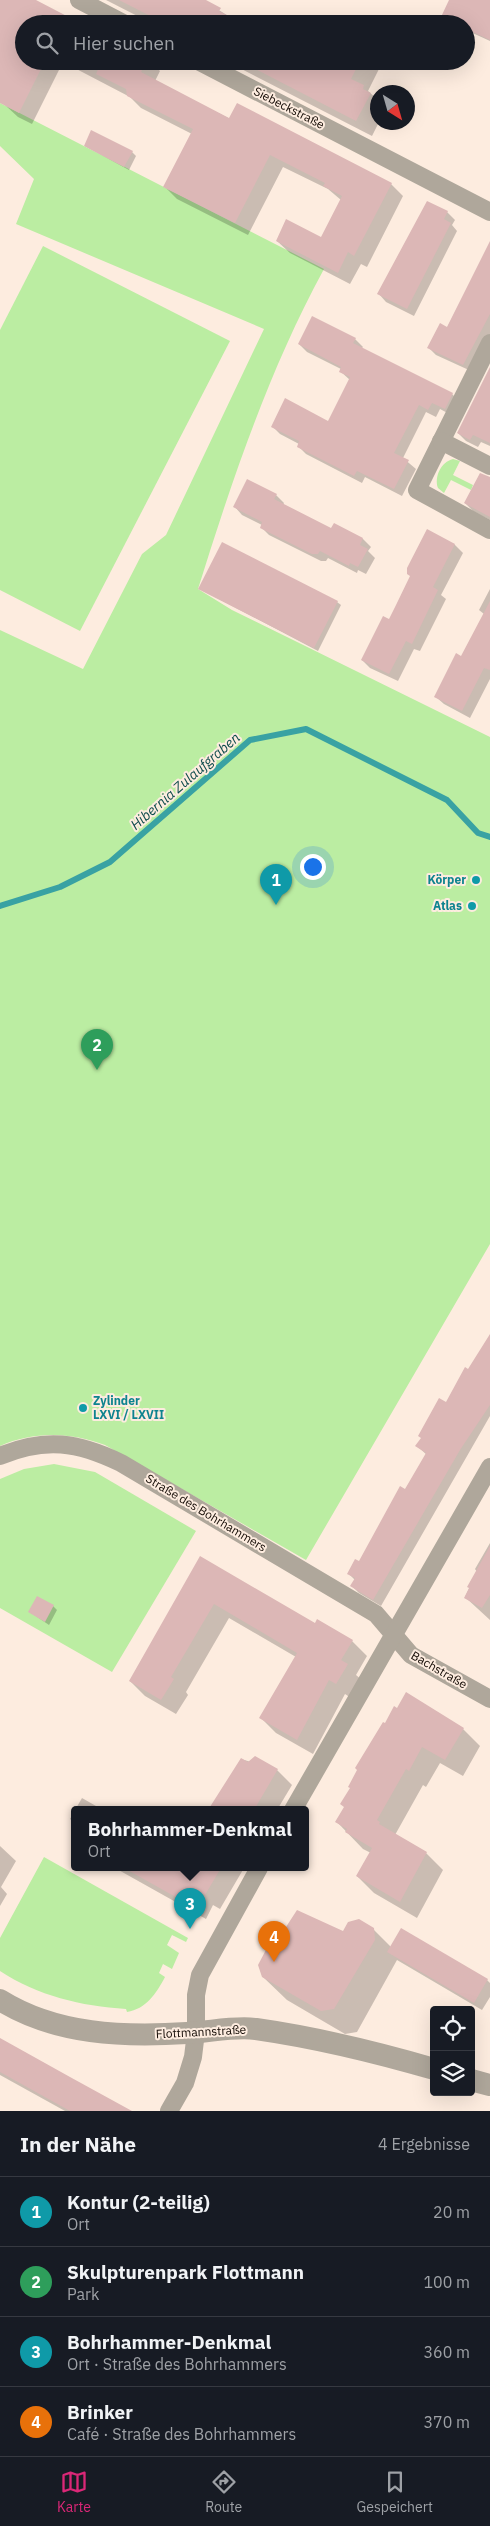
<!DOCTYPE html>
<html lang="de">
<head>
<meta charset="utf-8">
<style>
  :root { --surface:#171b24; --page:#20242c; --text:#f1f3f6; --muted:#9ea1a6; --line:#363941; --accent:#db2777 }
  body { margin:0; font-family:"IBM Plex Sans",sans-serif; background:var(--page); color:var(--text) }
  .controls { position:absolute; right:15px; bottom:15px; display:grid; overflow:hidden; border-radius:5px; box-shadow:0 5px 20px #0002 }
  .controls button { width:45px; height:45px; display:grid; place-items:center; padding:0; border:0; border-bottom:1px solid var(--line); background:var(--surface); color:var(--text); font:25px sans-serif }
  .compass { position:absolute; left:370px; top:85px; width:45px; height:45px; border-radius:50%; background:var(--surface); box-shadow:0 5px 20px #0002; rotate:143deg }
  .you { position:absolute; left:312px; top:866px; width:18px; height:18px; margin:-12px; border:4px solid #fff; border-radius:50%; background:#1a73e8; box-shadow:0 0 0 8px #1a73e833 }
  .badge { display:grid; place-items:center; width:32px; height:32px; border-radius:50%; background:var(--accent); color:#fff; font-size:16px; font-weight:700 }
  .pin { position:absolute; translate:-50% -41px; filter:drop-shadow(0 1px 2px #0008) }
  .pin::after { content:''; position:absolute; top:26px; width:18px; height:15px; background:inherit; clip-path:polygon(0 0,100% 0,50% 100%) }
  .popup { position:absolute; left:71px; top:1806px; width:238px; height:65px; box-sizing:border-box; display:grid; place-content:center; border-radius:5px; background:var(--surface); filter:drop-shadow(0 1px 4px #0005); font-size:16px; white-space:nowrap; color:var(--muted) }
  .popup b { font-size:19px; color:var(--text) }
  .popup::after { content:''; position:absolute; left:50%; top:100%; margin-left:-10px; border:10px solid transparent; border-top-color:var(--surface) }
  .list { margin:0; padding:0; list-style:none }
  h2 { display:flex; justify-content:space-between; align-items:center; height:65px; margin:0; padding:0 20px; font-size:21px }
  h2 small { font-size:16px; font-weight:400; color:var(--muted) }
  .list li { display:grid; grid-template-columns:32px 1fr auto; gap:15px; align-items:center; box-sizing:border-box; height:70px; padding:0 20px; border-top:1px solid var(--line) }
  .list b { display:block; font-size:19px; white-space:nowrap }
  .list p { margin:0; font-size:16px; white-space:nowrap; color:var(--muted) }
  .list em { font-size:16px; font-style:normal; color:var(--muted) }
  .icon { flex:none; width:28px; height:28px; fill:none; stroke:currentColor; stroke-width:2; stroke-linecap:round; stroke-linejoin:round }
  .map { position:relative; flex:none; width:490px; height:2111px; overflow:hidden }
  .search { position:absolute; background:var(--surface); box-shadow:0 5px 20px #0002; left:15px; right:15px; top:15px; height:55px; display:flex; align-items:center; gap:12px; box-sizing:border-box; padding:0 18px; border-radius:28px; color:var(--muted); font-size:19px }
  .sheet { height:345px; background:var(--surface) }
  nav { display:flex; justify-content:space-around; align-items:center; box-sizing:border-box; height:70px; border-top:1px solid var(--line); background:var(--surface); font-size:14px; color:var(--muted) }
  nav a { display:grid; justify-items:center; gap:2px }
  nav .on { color:var(--accent) }
  .map>svg:first-child { display:block }
  .green { fill:#bbeda2 }
  .shadow { fill:#0003 }
  .lines { fill:none; stroke-linecap:round; stroke-linejoin:round }
  .stream { stroke:#39a2a3; stroke-width:6 }
  .building { fill:#dcb7b6 }
  .minor { stroke:#afa79b; stroke-width:18 }
  .tertiary { stroke:#afa79b; stroke-width:22 }
  .culture-dot { fill:#0f9aa8; stroke:#fdecdf; stroke-width:2 }
  .labels { text-anchor:middle; stroke-width:4; stroke-linejoin:round; paint-order:stroke }
  .street-label { font-size:12px; fill:#130a04; stroke:#fdecdf }
  .culture-label { font-size:12px; font-weight:bold; fill:#0d838f; stroke:#fdecdf; text-anchor:end }
  .water-label { font-size:14px; font-style:italic; fill:#0d4b4c; stroke:#fdecdf }
</style>
</head>
<body>
<div class="map">
<svg width="490" height="2111" viewBox="0 0 490 2111">
  <rect width="100%" height="100%" fill="#fdecdf"/>
  <g class="green">
    <path d="M 0,103 L 324,269 C 269,370 232,480 198,589 L 232,610 L 490,737 L 490,1244 L 306,1560 L 105,1445 C 70,1432 34,1431 0,1446 L 0,630 L 83,669 L 142,554 L 166,535 L 264,329 L 16,224 L 34,179 L 0,146 Z"/>
    <path d="M 43,246 L 230,341 L 80,631 L 0,590 L 0,330 Z"/>
    <path d="M 453,459 L 460,461 L 453,475 L 473,485 L 471,490 L 451,480 L 444,493 L 438,488 C 434,477 441,462 453,459 Z"/>
    <path d="M 54,1464 L 95,1472 L 196,1531 L 112,1672 L 0,1608 L 0,1479 L 24,1469 Z"/>
    <path d="M 44,1857 L 188,1938 L 186,1942 L 172,1935 L 167,1945 L 179,1953 L 172,1969 L 163,1964 L 159,1973 L 165,1977 C 156,1994 146,2009 127,2012 L 126,2009 C 81,2006 38,1996 0,1971 L 0,1938 Z"/>
  </g>
  <g class="shadow">
    <path d="M 0,0 L 33,0 L 24,24 L 24,61 L 150,61 L 160,71 L 155,81 L 230,119 L 391,184 L 403,196 L 367,267 L 361,264 L 350,284 L 290,253 L 277,241 L 321,239 L 341,200 L 328,189 L 283,167 L 248,235 L 177,199 L 165,187 L 192,134 L 141,108 L 130,97 L 63,62 L 32,124 L 18,117 L 5,105 L 0,87 Z"/>
    <path d="M 106,0 L 203,0 L 241,24 L 153,24 Z"/>
    <path d="M 451,0 L 490,0 L 490,41 L 466,30 L 466,24 L 453,24 L 443,17 Z"/>
    <path d="M 226,61 L 372,61 L 379,69 L 368,91 L 378,100 L 379,122 L 372,136 Z"/>
    <path d="M 85,146 L 132,152 L 136,156 L 129,170 Z"/>
    <path d="M 447,212 L 455,220 L 452,225 L 457,231 L 414,316 L 386,302 L 379,294 Z"/>
    <path d="M 490,244 L 490,334 L 471,371 L 436,355 L 429,348 L 447,328 Z"/>
    <path d="M 355,339 L 363,347 L 361,349 L 452,394 L 460,402 L 453,416 L 440,409 L 436,417 L 426,412 L 403,458 L 416,469 L 402,496 L 365,477 L 362,483 L 306,454 L 298,446 L 299,444 L 280,434 L 272,426 L 329,423 L 350,380 L 340,371 L 341,369 L 307,352 L 299,344 Z"/>
    <path d="M 490,386 L 490,446 L 481,442 L 478,447 L 466,441 L 458,433 Z"/>
    <path d="M 490,477 L 490,520 L 473,511 L 465,503 Z"/>
    <path d="M 276,495 L 284,503 L 283,505 L 332,530 L 363,539 L 371,547 L 368,551 L 375,558 L 366,574 L 358,570 L 357,573 L 328,558 L 326,561 L 321,561 L 269,535 L 261,527 L 262,525 L 242,515 L 235,507 Z"/>
    <path d="M 428,531 L 455,545 L 463,553 L 441,595 L 446,599 L 420,651 L 414,649 L 398,681 L 370,668 L 362,660 L 389,621 L 411,576 Z"/>
    <path d="M 200,589 L 337,602 L 341,605 L 318,651 Z"/>
    <path d="M 490,589 L 490,679 L 470,718 L 444,704 L 436,697 L 462,657 L 484,614 L 479,610 Z"/>
    <path d="M 490,1348 L 490,1416 L 381,1606 L 359,1593 L 352,1586 L 355,1580 L 348,1573 L 359,1563 L 427,1455 L 417,1446 L 469,1371 Z"/>
    <path d="M 490,1543 L 490,1620 L 465,1597 L 477,1572 L 475,1569 Z"/>
    <path d="M 200,1558 L 315,1624 L 352,1641 L 367,1656 L 356,1675 L 362,1680 L 351,1698 L 345,1694 L 313,1754 L 276,1733 L 261,1718 L 296,1657 L 229,1618 L 186,1692 L 188,1695 L 176,1714 L 145,1696 L 130,1681 Z"/>
    <path d="M 53,1606 L 57,1610 L 49,1625 L 30,1612 Z"/>
    <path d="M 463,1729 L 480,1746 L 463,1776 L 440,1763 L 426,1787 L 423,1785 L 395,1835 L 426,1853 L 443,1870 L 417,1918 L 374,1893 L 357,1876 L 371,1853 L 363,1849 L 337,1822 L 345,1808 L 358,1770 Z"/>
    <path d="M 241,1759 L 277,1770 L 292,1785 L 277,1810 L 211,1810 Z"/>
    <path d="M 82,1798 L 103,1810 L 75,1810 Z"/>
    <path d="M 75,1810 L 75,1823 L 70,1819 Z"/>
    <path d="M 75,1828 L 75,1838 L 71,1834 Z"/>
    <path d="M 0,1846 L 16,1861 L 1,1887 L 7,1894 L 0,1906 Z"/>
    <path d="M 115,1868 L 244,1868 L 220,1909 L 213,1905 L 206,1919 Z"/>
    <path d="M 373,1929 L 391,1947 L 487,1980 L 490,1983 L 490,1997 L 482,2010 L 397,1960 L 357,2032 L 345,2034 L 287,2000 L 263,1977 L 343,1933 Z"/>
    <path d="M 0,2039 L 129,2111 L 65,2111 L 0,2075 Z"/>
  </g>
  <g class="lines">
    <path class="stream" d="M 0,906 L 60,887 L 110,862 L 250,740 L 306,729 L 447,800 L 478,833 L 490,837"/>
  </g>
  <g class="building">
    <path d="M 0,0 L 36,0 L 82,24 L 24,24 L 24,61 L 45,61 L 19,113 L 0,103 Z"/>
    <path d="M 119,0 L 206,0 L 221,8 L 219,11 L 244,24 L 166,24 Z"/>
    <path d="M 449,0 L 490,0 L 490,40 L 466,29 L 466,24 L 455,24 L 441,17 Z"/>
    <path d="M 102,61 L 146,61 L 141,72 L 229,118 L 237,103 L 392,183 L 354,256 L 348,252 L 338,273 L 276,241 L 286,219 L 321,237 L 342,196 L 323,186 L 325,183 L 270,155 L 235,223 L 163,187 L 193,129 L 127,96 L 126,89 L 96,74 Z"/>
    <path d="M 240,61 L 360,61 L 351,79 L 364,85 L 363,89 L 371,93 L 356,121 Z"/>
    <path d="M 91,130 L 133,151 L 124,167 L 84,146 Z"/>
    <path d="M 427,201 L 448,211 L 444,219 L 451,223 L 407,309 L 377,294 Z"/>
    <path d="M 490,241 L 490,314 L 463,365 L 427,348 L 440,323 L 447,327 Z"/>
    <path d="M 312,316 L 356,338 L 353,343 L 453,393 L 445,409 L 432,403 L 428,410 L 419,405 L 394,453 L 409,460 L 394,489 L 357,471 L 354,476 L 297,447 L 299,441 L 271,427 L 285,398 L 328,421 L 350,377 L 339,372 L 341,367 L 298,344 Z"/>
    <path d="M 490,367 L 490,443 L 473,435 L 470,440 L 457,433 Z"/>
    <path d="M 480,473 L 490,477 L 490,517 L 464,503 Z"/>
    <path d="M 247,479 L 277,494 L 274,499 L 331,528 L 334,523 L 363,538 L 360,545 L 368,549 L 358,567 L 350,563 L 349,566 L 320,551 L 318,554 L 312,554 L 260,528 L 262,522 L 233,507 Z"/>
    <path d="M 427,529 L 455,544 L 433,587 L 438,590 L 412,644 L 406,641 L 389,674 L 361,660 L 383,616 L 389,619 L 396,605 L 410,576 L 407,574 L 407,568 Z"/>
    <path d="M 222,542 L 338,601 L 314,648 L 198,589 Z"/>
    <path d="M 490,601 L 490,670 L 484,668 L 462,711 L 434,697 L 456,653 L 461,656 Z"/>
    <path d="M 490,1334 L 490,1405 L 460,1450 L 373,1600 L 350,1586 L 355,1578 L 347,1574 L 355,1559 L 359,1561 L 400,1486 L 405,1489 L 426,1453 L 415,1446 L 421,1438 L 418,1436 L 439,1398 L 446,1402 L 465,1367 L 468,1369 Z"/>
    <path d="M 490,1546 L 490,1595 L 482,1608 L 464,1598 L 469,1588 L 467,1587 Z"/>
    <path d="M 200,1556 L 315,1623 L 317,1619 L 353,1640 L 341,1660 L 348,1664 L 336,1684 L 329,1680 L 297,1740 L 259,1718 L 297,1653 L 214,1604 L 171,1677 L 174,1679 L 161,1700 L 129,1681 Z"/>
    <path d="M 37,1596 L 54,1605 L 45,1622 L 28,1612 Z"/>
    <path d="M 406,1692 L 464,1728 L 445,1760 L 422,1747 L 409,1771 L 406,1769 L 377,1820 L 380,1822 L 379,1824 L 427,1852 L 400,1902 L 356,1876 L 372,1848 L 345,1832 L 347,1829 L 335,1822 L 344,1807 L 340,1804 L 350,1788 L 348,1787 L 357,1770 L 355,1768 L 383,1722 L 385,1723 L 394,1706 L 397,1708 Z"/>
    <path d="M 255,1756 L 278,1769 L 254,1810 L 208,1810 L 241,1758 L 248,1762 Z"/>
    <path d="M 124,1868 L 221,1868 L 205,1895 L 198,1891 L 190,1905 Z"/>
    <path d="M 297,1910 L 343,1931 L 348,1922 L 359,1919 L 374,1928 L 375,1940 L 334,2009 L 321,2011 L 262,1977 L 258,1965 L 268,1946 L 275,1944 Z"/>
    <path d="M 401,1928 L 488,1979 L 474,2003 L 387,1952 Z"/>
    <path d="M 0,2038 L 70,2077 L 132,2111 L 70,2111 L 0,2072 Z"/>
  </g>
  <g class="lines">
    <g class="minor">
      <path d="M 79,0 L 125,24"/>
      <path d="M 198,61 L 490,212"/>
      <path d="M 490,343 L 417,490 L 490,530"/>
      <path d="M 441,441 L 490,466"/>
      <path d="M 0,1456 C 45,1437 78,1442 121,1463 L 376,1614 L 411,1655 L 490,1699"/>
      <path d="M 293,1810 L 490,1467"/>
      <path d="M 169,2111 L 185,2083 L 193,2057 L 196,2032 L 196,1995 L 200,1975 L 259,1868"/>
    </g>
    <g class="tertiary">
      <path d="M 0,2000 C 56,2035 124,2037 187,2033 C 210,2032 234,2026 256,2029 C 312,2037 379,2053 434,2069"/>
      <path d="M 471,2080 L 490,2085"/>
    </g>
  </g>
  <g class="culture-dot">
    <circle cx="476" cy="880" r="5"/>
    <circle cx="472" cy="906" r="5"/>
    <circle cx="83" cy="1408" r="5"/>
  </g>
  <g class="labels">
    <g class="street-label">
      <text transform="translate(289 108) rotate(27)" y="4">Siebeckstraße</text>
      <text transform="translate(206 1513) rotate(31)" y="4">Straße des Bohrhammers</text>
      <text transform="translate(439 1670) rotate(30)" y="4">Bachstraße</text>
      <text transform="translate(201 2032) rotate(-3)" y="4">Flottmannstraße</text>
    </g>
    <g class="culture-label">
      <text x="466" y="884">Körper</text>
      <text x="462" y="910">Atlas</text>
      <text x="93" y="1405" text-anchor="start">Zylinder<tspan x="93" dy="14">LXVI / LXVII</tspan></text>
    </g>
    <g class="water-label">
      <text transform="translate(185 781) rotate(-41)" y="5">Hibernia Zulaufgraben</text>
    </g>
  </g>
</svg>
<div class="controls">
<button><svg class="icon" aria-label="locate" viewBox="0 0 24 24"><circle cx="12" cy="12" r="6"/><path d="M12 2v4M12 18v4M2 12h4M18 12h4"/></svg></button>
<button><svg class="icon" aria-label="layers" viewBox="0 0 24 24"><path d="M12 4l9 5-9 5-9-5zM3 14l9 5 9-5"/></svg></button>
</div>
<svg class="compass" viewBox="-18 -18 36 36"><path d="M0-13l5 13h-10z" fill="#e53935"/><path d="M0 13l5-13h-10z" fill="#9ea1a6"/></svg>
<div class="you"></div>
<div class="pin badge" style="left:276px;top:905px;background:#0f9aa8">1</div>
<div class="pin badge" style="left:97px;top:1070px;background:#2e9e5b">2</div>
<div class="pin badge" style="left:190px;top:1929px;background:#0f9aa8">3</div>
<div class="popup"><b>Bohrhammer-Denkmal</b>Ort</div>
<div class="pin badge" style="left:274px;top:1962px;background:#e8710a">4</div>
<div class="search"><svg class="icon" aria-label="search" viewBox="0 0 24 24"><circle cx="10" cy="10" r="6"/><path d="M15 15l6 6"/></svg>Hier suchen</div>
</div>
<section class="sheet">
<h2>In der Nähe<small>4 Ergebnisse</small></h2>
<ul class="list">
<li><span class="badge" style="background:#0f9aa8">1</span><div><b>Kontur (2-teilig)</b><p>Ort</p></div><em>20 m</em></li>
<li><span class="badge" style="background:#2e9e5b">2</span><div><b>Skulpturenpark Flottmann</b><p>Park</p></div><em>100 m</em></li>
<li><span class="badge" style="background:#0f9aa8">3</span><div><b>Bohrhammer-Denkmal</b><p>Ort · Straße des Bohrhammers</p></div><em>360 m</em></li>
<li><span class="badge" style="background:#e8710a">4</span><div><b>Brinker</b><p>Café · Straße des Bohrhammers</p></div><em>370 m</em></li>
</ul>
</section>
<nav>
<a class="on"><svg class="icon" aria-label="map" viewBox="0 0 24 24"><path d="M3 6l6-2 6 2 6-2v14l-6 2-6-2-6 2zM9 4v14M15 6v14"/></svg>Karte</a>
<a><svg class="icon" aria-label="directions" viewBox="0 0 24 24"><path d="M12 3l9 9-9 9-9-9zM9 14v-3h6M13 9l2 2-2 2"/></svg>Route</a>
<a><svg class="icon" aria-label="saved" viewBox="0 0 24 24"><path d="M7 4h10v16l-5-4-5 4z"/></svg>Gespeichert</a>
</nav>
</body>
</html>
